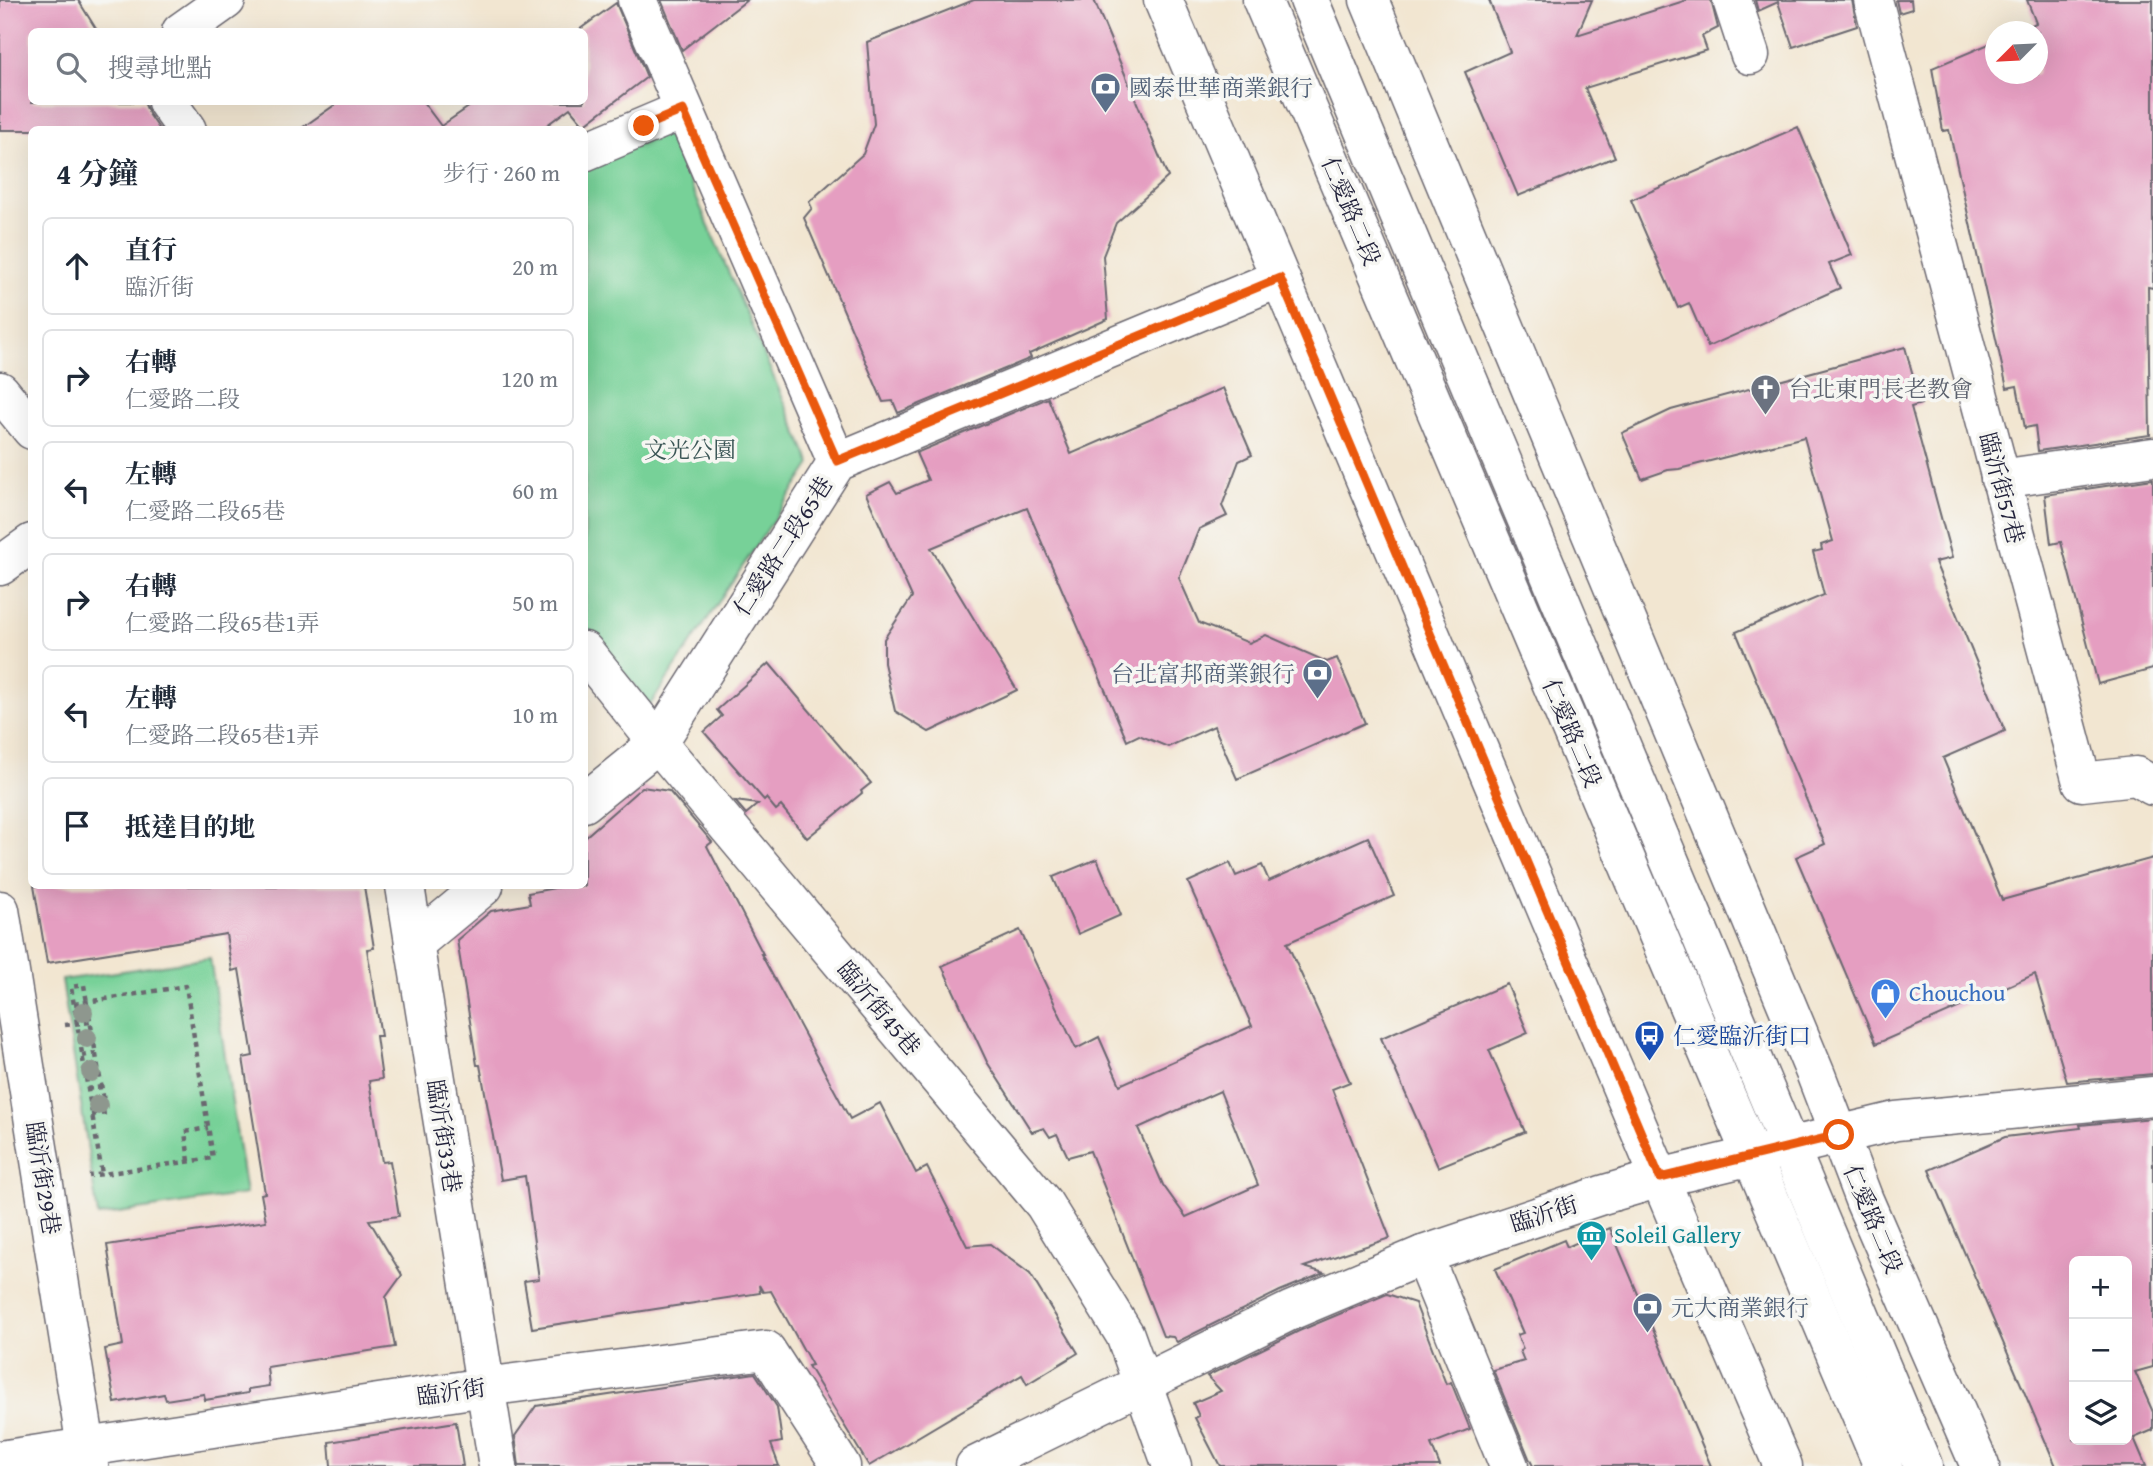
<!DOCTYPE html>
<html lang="zh-TW">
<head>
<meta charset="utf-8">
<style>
  :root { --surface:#fff; --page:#f6f6f7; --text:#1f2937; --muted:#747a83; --line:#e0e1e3 }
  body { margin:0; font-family:"Gentium Book Plus","Noto Serif TC",serif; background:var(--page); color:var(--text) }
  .controls { position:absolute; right:21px; bottom:21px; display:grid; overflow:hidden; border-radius:10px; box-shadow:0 7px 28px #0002 }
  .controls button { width:63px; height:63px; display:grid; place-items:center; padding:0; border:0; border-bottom:2px solid var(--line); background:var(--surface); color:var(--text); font:35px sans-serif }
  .compass { position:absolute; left:1985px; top:21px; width:63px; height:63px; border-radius:50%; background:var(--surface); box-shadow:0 7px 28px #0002; rotate:246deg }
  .stop { position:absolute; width:21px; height:21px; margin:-16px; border:5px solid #ea580c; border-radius:50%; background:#fff }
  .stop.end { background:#ea580c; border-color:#fff; box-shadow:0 2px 7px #0008 }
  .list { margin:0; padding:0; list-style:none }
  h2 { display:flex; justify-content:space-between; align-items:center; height:91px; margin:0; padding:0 28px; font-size:30px }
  h2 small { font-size:23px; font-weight:400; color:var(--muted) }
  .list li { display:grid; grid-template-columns:46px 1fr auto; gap:21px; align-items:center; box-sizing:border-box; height:98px; margin:0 14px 14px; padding:0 14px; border:2px solid var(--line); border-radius:10px }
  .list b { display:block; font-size:26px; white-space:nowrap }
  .list p { margin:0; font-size:23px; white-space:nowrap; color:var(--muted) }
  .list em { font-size:23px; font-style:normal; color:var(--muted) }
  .icon { flex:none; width:38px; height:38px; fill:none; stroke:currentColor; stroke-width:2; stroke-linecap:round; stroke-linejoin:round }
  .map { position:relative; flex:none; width:2153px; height:1466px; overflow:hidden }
  .search { position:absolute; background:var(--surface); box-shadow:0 7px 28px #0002; left:28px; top:28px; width:560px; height:77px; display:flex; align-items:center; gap:18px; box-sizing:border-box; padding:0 24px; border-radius:10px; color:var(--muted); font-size:26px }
  .panel { position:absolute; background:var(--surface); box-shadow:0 7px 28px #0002; left:28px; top:126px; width:560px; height:763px; border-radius:10px }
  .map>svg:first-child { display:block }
  .green { fill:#77d198; stroke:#4c7a6a; stroke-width:2 }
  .building { fill:#e59ec1; fill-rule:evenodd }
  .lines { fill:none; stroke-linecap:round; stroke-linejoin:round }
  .minor-casing { stroke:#6b6770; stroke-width:41 }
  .major-casing { stroke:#6b6770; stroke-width:41 }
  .path { stroke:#6b6770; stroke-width:4.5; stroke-dasharray:5 5; stroke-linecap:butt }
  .minor { stroke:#fff; stroke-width:38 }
  .major { stroke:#fff; stroke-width:38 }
  .tree { fill:#8e978e }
  .route { stroke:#ea580c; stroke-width:9 }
  .labels { text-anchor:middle; stroke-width:7; stroke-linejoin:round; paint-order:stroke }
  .service-label { font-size:23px; fill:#4e5e75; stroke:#f6f6f2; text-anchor:start }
  .street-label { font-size:23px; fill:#22223b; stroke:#f6f6f2 }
  .worship-label { font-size:23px; fill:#5b616d; stroke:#f6f6f2; text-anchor:start }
  .park-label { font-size:23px; fill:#3c5757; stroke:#f6f6f2 }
  .shop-label { font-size:23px; fill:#366cbe; stroke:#f6f6f2; text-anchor:start }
  .transit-label { font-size:23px; fill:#164399; stroke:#f6f6f2; text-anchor:start }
  .culture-label { font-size:23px; fill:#0d838f; stroke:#f6f6f2; text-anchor:start }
</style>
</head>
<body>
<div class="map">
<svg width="2153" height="1466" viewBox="0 0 2153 1466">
  <rect width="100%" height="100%" fill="#f6f6f2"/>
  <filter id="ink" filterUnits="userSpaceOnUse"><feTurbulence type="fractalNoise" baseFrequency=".0143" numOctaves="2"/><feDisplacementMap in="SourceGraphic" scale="14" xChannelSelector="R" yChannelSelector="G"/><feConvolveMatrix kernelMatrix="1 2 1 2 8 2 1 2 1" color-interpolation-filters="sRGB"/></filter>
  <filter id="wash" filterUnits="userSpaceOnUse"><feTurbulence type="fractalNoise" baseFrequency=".00686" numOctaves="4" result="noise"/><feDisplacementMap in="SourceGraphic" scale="28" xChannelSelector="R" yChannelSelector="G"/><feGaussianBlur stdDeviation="1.57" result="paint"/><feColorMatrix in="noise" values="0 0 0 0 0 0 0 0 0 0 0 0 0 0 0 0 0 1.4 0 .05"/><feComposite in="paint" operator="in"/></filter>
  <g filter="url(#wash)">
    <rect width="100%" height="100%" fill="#f2e6d1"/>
    <g class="green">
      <path d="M 667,129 L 811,464 L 650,705 L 585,625 L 584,167 Z"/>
      <path d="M 210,958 L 246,1194 L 98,1216 L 62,980 Z"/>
    </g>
    <g id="blocks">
      <g class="building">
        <path d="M 0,0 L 78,0 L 98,32 L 32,32 L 32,102 L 144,102 L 149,114 L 160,130 L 0,130 Z"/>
        <path d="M 661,0 L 747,0 L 682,50 Z"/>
        <path d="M 974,0 L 1094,0 L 1168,177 L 1116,223 L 1103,256 L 1108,319 L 1029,354 L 1031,358 L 898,413 L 893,401 L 883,402 L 804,218 L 812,208 L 809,202 L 863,154 L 874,124 L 867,42 Z"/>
        <path d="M 1489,0 L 1592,0 L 1577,35 L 1687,0 L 1711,0 L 1718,28 L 1702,36 L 1707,50 L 1585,88 L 1615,157 L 1518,196 L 1465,72 L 1510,52 Z"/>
        <path d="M 1755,0 L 1852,0 L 1857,26 L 1793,47 L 1778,2 L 1758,11 Z"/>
        <path d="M 1896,0 L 1911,0 L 1912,9 L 1899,13 Z"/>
        <path d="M 2027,0 L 2153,0 L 2153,288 L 2148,287 L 2150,435 L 2038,451 L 2035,426 L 2025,428 L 2017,386 L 2007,388 L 1949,130 L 1943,131 L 1932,68 L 1996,41 L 1996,74 L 2038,74 L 2038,32 L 2017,32 L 2036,23 Z"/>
        <path d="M 616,3 L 647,77 L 584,125 L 570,108 L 540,130 L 299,130 L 339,102 L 423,102 L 441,126 L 476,102 L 584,102 L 584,32 L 576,32 Z"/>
        <path d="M 1798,127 L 1852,255 L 1829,264 L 1840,288 L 1708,347 L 1689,303 L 1678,308 L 1631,200 Z"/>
        <path d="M 1905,347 L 1921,404 L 1911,407 L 1952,558 L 1935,562 L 2005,731 L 1943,758 L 2002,900 L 2153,858 L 2153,1074 L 2067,1082 L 2035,974 L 1876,1044 L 1796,857 L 1825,844 L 1736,632 L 1824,595 L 1813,552 L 1822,550 L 1821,545 L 1833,541 L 1804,437 L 1679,469 L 1668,470 L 1642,479 L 1622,433 L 1671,410 Z"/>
        <path d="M 1223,388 L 1252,455 L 1239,461 L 1222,506 L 1227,516 L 1199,529 L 1179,578 L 1199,623 L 1249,643 L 1266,635 L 1327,662 L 1337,658 L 1365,723 L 1237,779 L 1214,726 L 1168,747 L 1139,735 L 1127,741 L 1027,508 L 931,548 L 1017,690 L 929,732 L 895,711 L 884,663 L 884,639 L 912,597 L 866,494 L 890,482 L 897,493 L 928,480 L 916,453 L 1048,398 L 1071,454 Z"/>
        <path d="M 2153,479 L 2153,669 L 2098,684 L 2061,542 L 2051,544 L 2045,495 Z"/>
        <path d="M 769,663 L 871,783 L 861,791 L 862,793 L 807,838 L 781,806 L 776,810 L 766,798 L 764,800 L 704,732 L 722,716 L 717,710 Z"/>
        <path d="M 642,787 L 669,791 L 712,842 L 707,846 L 763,954 L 761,954 L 850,1119 L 880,1103 L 916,1173 L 927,1167 L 967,1246 L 990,1244 L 1030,1274 L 1078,1353 L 1027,1384 L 1022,1375 L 869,1466 L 808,1366 L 812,1365 L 771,1291 L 763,1292 L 759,1285 L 760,1293 L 532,1328 L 524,1281 L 539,1279 L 525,1176 L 501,1180 L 480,1065 L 477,1065 L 457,940 L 491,911 L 530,904 L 528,893 L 565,886 L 584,886 L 584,838 Z"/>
        <path d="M 735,801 L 758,804 L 746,814 Z"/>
        <path d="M 1368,837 L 1394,896 L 1287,943 L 1350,1082 L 1332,1089 L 1390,1238 L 1304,1267 L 1324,1273 L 1280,1291 L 1177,1342 L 1173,1337 L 1163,1336 L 1090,1151 L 1068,1157 L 1057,1134 L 1050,1137 L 1044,1128 L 1032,1132 L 987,1062 L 942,966 L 1020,930 L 1076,1049 L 1099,1037 L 1120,1085 L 1252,1026 L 1188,882 L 1230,863 L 1236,876 L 1262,865 L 1269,881 ZM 1220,1091 L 1258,1185 L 1186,1217 L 1163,1185 L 1138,1128 Z"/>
        <path d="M 1097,859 L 1121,915 L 1078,934 L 1053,877 Z"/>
        <path d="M 34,886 L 364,886 L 374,948 L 367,949 L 381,1036 L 376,1036 L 382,1079 L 369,1081 L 382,1162 L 390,1161 L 399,1216 L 369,1220 L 402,1275 L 386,1297 L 395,1347 L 267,1367 L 269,1386 L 248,1389 L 248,1393 L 205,1400 L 204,1394 L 166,1400 L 164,1394 L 115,1403 L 105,1349 L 123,1345 L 107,1245 L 266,1221 L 261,1194 L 265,1193 L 243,1058 L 253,1056 L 239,969 L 232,971 L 226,934 L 47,963 Z"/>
        <path d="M 1507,984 L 1528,1033 L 1489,1050 L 1525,1132 L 1438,1167 L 1381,1038 Z"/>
        <path d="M 2153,1118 L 2153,1367 L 2135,1372 L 2153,1412 L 2153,1430 L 2134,1438 L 2146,1466 L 2056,1466 L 1929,1170 L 2005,1137 L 2081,1128 L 2080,1125 ZM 2074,1261 L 2127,1261 L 2127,1440 L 2074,1440 Z"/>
        <path d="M 1610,1228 L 1711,1466 L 1533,1466 L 1529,1458 L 1493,1370 L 1524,1361 L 1520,1351 L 1523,1349 L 1517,1335 L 1523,1333 L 1495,1269 L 1564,1240 L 1567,1247 Z"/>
        <path d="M 1387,1294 L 1415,1303 L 1446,1384 L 1451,1382 L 1470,1429 L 1431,1444 L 1440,1466 L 1220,1466 L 1195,1418 L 1199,1416 L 1193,1403 L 1221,1391 L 1207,1376 L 1299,1331 Z"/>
        <path d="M 755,1373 L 777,1407 L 782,1442 L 771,1444 L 779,1466 L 519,1466 L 515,1436 L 536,1406 Z"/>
        <path d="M 456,1422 L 463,1466 L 331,1466 L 329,1442 Z"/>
      </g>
    </g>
  </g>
  <g filter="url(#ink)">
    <use href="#blocks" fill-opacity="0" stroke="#6b6770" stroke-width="2"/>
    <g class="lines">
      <defs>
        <g id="minor">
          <path d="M 637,0 L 837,462"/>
          <path d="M 1309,0 L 1923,1466"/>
          <path d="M 1732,0 L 1750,55"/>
          <path d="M 1873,0 L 2082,782 L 2136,776 L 2153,786"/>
          <path d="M 181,32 L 226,0"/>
          <path d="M 167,102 L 187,130"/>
          <path d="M 584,152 L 683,110"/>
          <path d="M 0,391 L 32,430"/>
          <path d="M 2000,479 L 2153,457"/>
          <path d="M 0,566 L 32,543"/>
          <path d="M 584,651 L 658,743 L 1044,1204 L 1125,1335 L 1172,1466"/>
          <path d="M 584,803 L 658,743 L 837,462 L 1280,278"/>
          <path d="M 405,886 L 498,1466"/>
          <path d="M 0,910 L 89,1466"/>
          <path d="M 414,944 L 484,886"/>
          <path d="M 1423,1255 L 1509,1466"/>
          <path d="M 0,1460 L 485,1387 L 766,1350 L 841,1466"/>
          <path d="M 975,1466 L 1290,1311 L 1423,1255 L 1602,1195 L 1660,1178 L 1896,1121 L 2153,1096"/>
        </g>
        <g id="major">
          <path d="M 1163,0 L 1682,1231 L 1783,1466"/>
          <path d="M 1262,0 L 1883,1466"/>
          <path d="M 1369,0 L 1816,1075 L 1864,1200 L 1980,1466"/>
        </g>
      </defs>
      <use href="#minor" class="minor-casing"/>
      <use href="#major" class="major-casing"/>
      <g class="path">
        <path d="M 74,1004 L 186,986 L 213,1158 L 89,1176"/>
        <path d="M 65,1025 L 91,1022"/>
        <path d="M 82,1056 L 96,1053"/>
        <path d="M 87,1089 L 102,1087"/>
        <path d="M 91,1115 L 106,1113 L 84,985 L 71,987 L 102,1174"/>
        <path d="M 189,1161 L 185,1132 L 208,1128"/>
      </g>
      <use href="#minor" class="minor"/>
      <use href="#major" class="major"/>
    </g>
    <g class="tree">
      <circle cx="83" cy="1012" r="10"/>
      <circle cx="87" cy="1038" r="10"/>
      <circle cx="91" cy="1072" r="10"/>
      <circle cx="98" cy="1105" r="10"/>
    </g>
  </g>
  <g class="lines" filter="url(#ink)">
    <path class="route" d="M 644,126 L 683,110 L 837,461 L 1280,278 L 1660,1178 L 1839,1135"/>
  </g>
  <defs>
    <symbol id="bank-pin" viewBox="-11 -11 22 30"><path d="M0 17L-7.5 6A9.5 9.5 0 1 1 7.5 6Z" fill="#5c6f8a" stroke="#f6f6f2"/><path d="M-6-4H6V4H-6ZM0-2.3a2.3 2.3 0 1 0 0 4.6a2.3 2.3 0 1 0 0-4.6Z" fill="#fff"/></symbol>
    <symbol id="church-pin" viewBox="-11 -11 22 30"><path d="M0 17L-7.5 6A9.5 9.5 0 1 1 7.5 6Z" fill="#6b7280" stroke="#f6f6f2"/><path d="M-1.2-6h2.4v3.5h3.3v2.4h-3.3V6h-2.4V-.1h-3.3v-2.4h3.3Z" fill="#fff"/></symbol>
    <symbol id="shop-pin" viewBox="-11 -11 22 30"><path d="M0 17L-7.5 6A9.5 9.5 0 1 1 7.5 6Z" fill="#3f7fe0" stroke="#f6f6f2"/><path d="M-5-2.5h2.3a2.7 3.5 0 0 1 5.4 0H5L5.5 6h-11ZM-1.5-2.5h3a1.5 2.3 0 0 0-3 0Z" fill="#fff"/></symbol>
    <symbol id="bus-pin" viewBox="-11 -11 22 30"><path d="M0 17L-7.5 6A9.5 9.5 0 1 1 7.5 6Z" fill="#1a4fb4" stroke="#f6f6f2"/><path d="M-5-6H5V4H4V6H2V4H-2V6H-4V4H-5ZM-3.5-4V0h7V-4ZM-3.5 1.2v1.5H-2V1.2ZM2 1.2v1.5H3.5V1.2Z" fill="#fff"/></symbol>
    <symbol id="museum-pin" viewBox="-11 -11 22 30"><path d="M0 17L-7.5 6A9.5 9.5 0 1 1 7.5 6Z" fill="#0f9aa8" stroke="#f6f6f2"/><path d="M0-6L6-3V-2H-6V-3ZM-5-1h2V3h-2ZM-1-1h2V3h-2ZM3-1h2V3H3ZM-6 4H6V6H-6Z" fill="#fff"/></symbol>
  </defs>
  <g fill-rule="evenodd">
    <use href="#bank-pin" x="1088" y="70" width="35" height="47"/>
    <use href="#church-pin" x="1748" y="372" width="35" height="47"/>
    <use href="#bank-pin" x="1300" y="656" width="35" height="47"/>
    <use href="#shop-pin" x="1868" y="976" width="35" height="47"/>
    <use href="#bus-pin" x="1632" y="1018" width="35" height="47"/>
    <use href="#museum-pin" x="1574" y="1218" width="35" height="47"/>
    <use href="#bank-pin" x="1630" y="1290" width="35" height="47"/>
  </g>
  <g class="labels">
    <g class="service-label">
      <text x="1129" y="96">國泰世華商業銀行</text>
      <text x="1295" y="682" text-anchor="end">台北富邦商業銀行</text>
      <text x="1671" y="1316">元大商業銀行</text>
    </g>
    <g class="street-label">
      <text transform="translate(1351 211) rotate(67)" y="8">仁愛路二段</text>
      <text transform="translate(2002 488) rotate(75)" y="8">臨沂街57巷</text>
      <text transform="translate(783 546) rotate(-57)" y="8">仁愛路二段65巷</text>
      <text transform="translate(1572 733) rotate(67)" y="8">仁愛路二段</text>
      <text transform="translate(879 1008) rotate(50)" y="8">臨沂街45巷</text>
      <text transform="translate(444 1136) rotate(81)" y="8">臨沂街33巷</text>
      <text transform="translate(43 1178) rotate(81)" y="8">臨沂街29巷</text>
      <text transform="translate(1544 1214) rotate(-18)" y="8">臨沂街</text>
      <text transform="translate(1873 1219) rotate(67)" y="8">仁愛路二段</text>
      <text transform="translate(451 1392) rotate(-8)" y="8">臨沂街</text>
    </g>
    <g class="worship-label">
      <text x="1789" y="397">台北東門長老教會</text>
    </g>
    <g class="park-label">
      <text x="690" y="458">文光公園</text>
    </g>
    <g class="shop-label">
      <text x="1909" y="1001">Chouchou</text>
    </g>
    <g class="transit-label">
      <text x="1673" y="1044">仁愛臨沂街口</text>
    </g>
    <g class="culture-label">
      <text x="1614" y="1243">Soleil Gallery</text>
    </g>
  </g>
</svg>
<div class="controls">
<button>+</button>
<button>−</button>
<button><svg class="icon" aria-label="layers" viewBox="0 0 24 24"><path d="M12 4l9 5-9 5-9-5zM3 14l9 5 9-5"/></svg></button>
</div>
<svg class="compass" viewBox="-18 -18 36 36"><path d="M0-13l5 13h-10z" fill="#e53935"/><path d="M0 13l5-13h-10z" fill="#747a83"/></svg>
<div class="stop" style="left:1839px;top:1135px"></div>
<div class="stop end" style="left:644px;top:126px"></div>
<div class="search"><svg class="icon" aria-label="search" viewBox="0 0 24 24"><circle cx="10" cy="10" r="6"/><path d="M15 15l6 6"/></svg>搜尋地點</div>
<section class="panel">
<h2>4 分鐘<small>步行 · 260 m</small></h2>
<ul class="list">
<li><svg class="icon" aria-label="ahead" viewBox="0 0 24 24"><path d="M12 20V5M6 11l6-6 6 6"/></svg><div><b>直行</b><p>臨沂街</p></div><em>20 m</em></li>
<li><svg class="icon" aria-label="right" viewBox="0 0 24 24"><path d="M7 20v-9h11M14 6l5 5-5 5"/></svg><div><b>右轉</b><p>仁愛路二段</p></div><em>120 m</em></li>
<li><svg class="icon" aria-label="left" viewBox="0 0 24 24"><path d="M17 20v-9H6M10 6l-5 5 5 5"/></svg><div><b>左轉</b><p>仁愛路二段65巷</p></div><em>60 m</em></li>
<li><svg class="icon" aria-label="right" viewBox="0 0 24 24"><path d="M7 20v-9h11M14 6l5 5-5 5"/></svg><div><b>右轉</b><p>仁愛路二段65巷1弄</p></div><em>50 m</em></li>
<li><svg class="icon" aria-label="left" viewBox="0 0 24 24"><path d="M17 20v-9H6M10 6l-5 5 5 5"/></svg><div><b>左轉</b><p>仁愛路二段65巷1弄</p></div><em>10 m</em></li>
<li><svg class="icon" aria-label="arrive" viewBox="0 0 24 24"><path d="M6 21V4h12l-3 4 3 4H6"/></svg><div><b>抵達目的地</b></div></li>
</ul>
</section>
</div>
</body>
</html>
